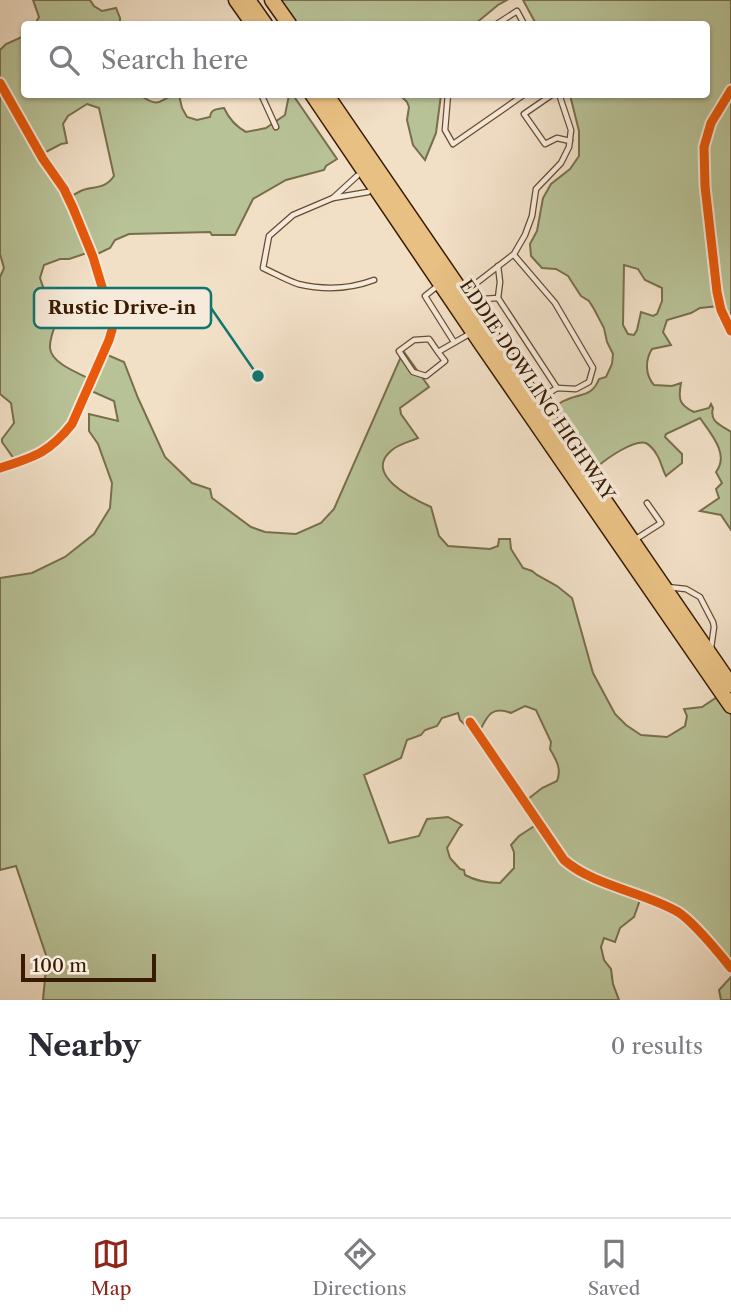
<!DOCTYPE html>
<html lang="en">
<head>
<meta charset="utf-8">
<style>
  :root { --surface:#fff; --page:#f2f2f3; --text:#2b2b33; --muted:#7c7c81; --line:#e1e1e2; --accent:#8f2418 }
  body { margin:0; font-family:"Libre Caslon Text",serif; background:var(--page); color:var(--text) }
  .scale { position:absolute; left:21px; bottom:18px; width:135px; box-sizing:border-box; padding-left:7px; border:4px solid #381b02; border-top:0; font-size:19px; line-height:24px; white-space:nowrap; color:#381b02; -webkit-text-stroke:5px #f6eada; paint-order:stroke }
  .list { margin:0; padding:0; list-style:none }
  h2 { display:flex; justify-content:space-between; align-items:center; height:91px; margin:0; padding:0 28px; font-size:30px }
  h2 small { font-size:23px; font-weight:400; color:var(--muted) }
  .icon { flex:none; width:38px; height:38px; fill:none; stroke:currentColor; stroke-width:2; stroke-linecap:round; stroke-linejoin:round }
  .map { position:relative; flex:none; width:731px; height:1000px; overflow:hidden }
  .search { position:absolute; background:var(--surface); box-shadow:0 2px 5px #0004; left:21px; right:21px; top:21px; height:77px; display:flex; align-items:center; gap:18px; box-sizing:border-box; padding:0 24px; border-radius:7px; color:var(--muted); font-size:26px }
  .sheet { height:217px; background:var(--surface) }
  nav { display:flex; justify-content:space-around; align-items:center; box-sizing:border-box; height:98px; border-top:2px solid var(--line); background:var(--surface); font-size:19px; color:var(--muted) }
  nav a { display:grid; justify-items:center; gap:4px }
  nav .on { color:var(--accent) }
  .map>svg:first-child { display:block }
  .green { fill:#b8c297; stroke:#786e4c; stroke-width:2; fill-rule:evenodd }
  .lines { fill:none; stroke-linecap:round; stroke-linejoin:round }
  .lane-casing { stroke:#664c33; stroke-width:7 }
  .street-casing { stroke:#664c33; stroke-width:10 }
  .highway-casing { stroke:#381b02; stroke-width:17 }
  .lane { stroke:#f6eada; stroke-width:4.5 }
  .street { stroke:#f6eada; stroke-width:8 }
  .highway { stroke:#e8c083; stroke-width:14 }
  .cycleway-casing { stroke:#f6eada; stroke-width:13 }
  .cycleway { stroke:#e8590c; stroke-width:9 }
  .labels { text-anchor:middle; stroke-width:7; stroke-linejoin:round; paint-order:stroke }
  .street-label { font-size:18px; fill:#381b02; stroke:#f6eada }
  .leader { fill:none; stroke:#0f766e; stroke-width:2.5 }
  .callout-dot { fill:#0f766e; stroke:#f6eada; stroke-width:2.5 }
  .callout { fill:#f6eada; stroke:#0f766e; stroke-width:2.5 }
  .callout-label { font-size:19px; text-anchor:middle; font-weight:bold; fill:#381b02 }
</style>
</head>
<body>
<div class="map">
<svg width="731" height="1000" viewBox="0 0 731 1000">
  <rect width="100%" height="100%" fill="#f1dfc6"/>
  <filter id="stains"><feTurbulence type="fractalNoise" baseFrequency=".00286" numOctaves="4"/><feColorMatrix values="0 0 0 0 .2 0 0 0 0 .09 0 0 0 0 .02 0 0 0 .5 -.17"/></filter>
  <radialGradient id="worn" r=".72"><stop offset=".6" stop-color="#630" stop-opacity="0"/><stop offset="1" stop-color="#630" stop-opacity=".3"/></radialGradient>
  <g class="green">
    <path d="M 33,0 L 90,0 L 94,6 L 102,11 L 116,8 L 120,18 L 120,24 L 35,24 L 39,17 Z"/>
    <path d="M 274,0 L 507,0 L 498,5 L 475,24 L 343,24 L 341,23 L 289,24 Z"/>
    <path d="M 523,0 L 731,0 L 731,329 L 719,306 L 700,308 L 691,313 L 667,320 L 663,332 L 671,345 L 652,349 C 645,360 645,375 654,385 L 672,386 L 681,383 C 678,399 679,405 694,412 L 709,408 L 711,404 L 713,408 C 709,423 722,425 731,432 L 731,530 L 721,515 L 700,511 L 719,498 L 716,489 L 722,483 L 716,472 C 730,454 710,433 700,418 L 666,434 L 665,437 L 682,454 L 682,463 L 667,475 L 666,476 C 662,469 661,461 657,455 C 655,451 650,445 646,443 C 634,439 606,459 597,467 L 556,406 C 559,404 562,401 566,400 C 581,393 592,397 599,379 L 606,377 L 612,364 L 613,354 L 607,342 L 604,328 L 594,309 L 589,301 L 581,296 L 568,276 L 556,269 L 542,268 L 531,256 L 530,244 L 537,231 L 543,198 L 551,184 L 570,169 L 579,156 L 579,131 L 570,95 L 706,94 L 706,24 L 536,24 ZM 624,265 L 638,269 L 645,280 L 662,288 L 662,301 L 657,314 L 653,316 L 641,312 L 637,330 L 634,335 L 628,334 L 623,325 Z"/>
    <path d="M 24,36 L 24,94 L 140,95 C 164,112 159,95 179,95 L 182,108 L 187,117 L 197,120 L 210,117 C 211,109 217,109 224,108 C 229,119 235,126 246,132 L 266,128 L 285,115 L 289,95 L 293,95 L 337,159 L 326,166 L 324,170 L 286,180 L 253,199 L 235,235 L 212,235 L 210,232 L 129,234 L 115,240 L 110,248 L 91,257 L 87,253 L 69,259 L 60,259 L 44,265 L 40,278 L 51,310 L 59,314 C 56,324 49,338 50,348 C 51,363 78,373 90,379 L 103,353 L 124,362 L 138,398 L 165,457 L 192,483 L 210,489 L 212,498 L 251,527 L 265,532 L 296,534 L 321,523 L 334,509 L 403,352 L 404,352 L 429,387 L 400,408 L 401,414 L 418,438 C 409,442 399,444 392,450 C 362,474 413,499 431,507 L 439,536 L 448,546 L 490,549 L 498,546 L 499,539 L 510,539 L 511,549 L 523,568 L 532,571 L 537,575 L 557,586 L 572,598 L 593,673 L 615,714 L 626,725 L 641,735 L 667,737 L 685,726 L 687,716 L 684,709 L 702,707 L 720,695 L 731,710 L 731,967 L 686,919 L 641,897 L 634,917 L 620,928 L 615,942 L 604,938 L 601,947 L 604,960 L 611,969 L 613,984 L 619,1000 L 43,1000 L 47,958 L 16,866 L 0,870 L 0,578 L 32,573 L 65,557 L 94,534 L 110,508 L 112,483 L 98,444 L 89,431 L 89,414 L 118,421 L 114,401 L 87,389 L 73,419 L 59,439 L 17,463 L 2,442 L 2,439 L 14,423 L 11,403 L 0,394 L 0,277 L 4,268 L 0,254 L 0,50 L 6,44 ZM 87,104 L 99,108 L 114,176 C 105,189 96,186 83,190 C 78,192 72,196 67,199 L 42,154 L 61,144 L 67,143 L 63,124 L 68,116 ZM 525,706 L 536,710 L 551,742 L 550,749 C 556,760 562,768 557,781 L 542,788 L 523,803 L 536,825 L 519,836 L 511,845 L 514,852 L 514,868 L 500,883 C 489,883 476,881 465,875 L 464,870 L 460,869 L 450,858 L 447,848 L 459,828 L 462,825 L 448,817 L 427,819 L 419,836 L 389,843 L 364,775 L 401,758 L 407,740 L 421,735 L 425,730 L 437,726 L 442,718 L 458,713 L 460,720 L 477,736 C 486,720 489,704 511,713 Z"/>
    <path d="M 400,95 L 441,95 L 436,133 L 425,160 L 413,145 L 407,120 L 409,107 L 407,102 Z"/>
    <path d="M 731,977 L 731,1000 L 721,1000 L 719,990 Z"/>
  </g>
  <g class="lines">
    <defs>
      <g id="lane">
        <path d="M 497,24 L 517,11 L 524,24"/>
        <path d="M 261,94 L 276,127"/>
        <path d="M 448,94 L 445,130 L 453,144 L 525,94"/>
        <path d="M 553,94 L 524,114 L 545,144 L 557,138 L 570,141"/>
        <path d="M 357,176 L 333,198 L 368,192"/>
        <path d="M 333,198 L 293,215 L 269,236 L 263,268 C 274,273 286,280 298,284 C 323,290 350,289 374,280"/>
        <path d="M 514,255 L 555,303 L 593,368 L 589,382 L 576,389 L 557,388 L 544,396"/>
        <path d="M 435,288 L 425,296 L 454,342"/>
        <path d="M 470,288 L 514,254 L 525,235 L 532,216 L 536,189 L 561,163 L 569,147 L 571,130 L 559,94"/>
        <path d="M 498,298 L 500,282 L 498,266"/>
        <path d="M 480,302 L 483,299 L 498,298 L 557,388"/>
        <path d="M 438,352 L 429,339 L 414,340 L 399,351 L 413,372 L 426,376 L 445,361 L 438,352 L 471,333"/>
        <path d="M 636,539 L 661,523 L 647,503"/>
        <path d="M 667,587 L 686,589 L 700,597 L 713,622 L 714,627 L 711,648"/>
      </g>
      <g id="street">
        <path d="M 0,83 L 43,159 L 64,189 L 73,208 L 93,257 L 112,320 L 112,330 L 109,340 L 72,424 C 49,453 34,457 0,468"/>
        <path d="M 731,90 L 711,123 L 704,147 L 705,186 L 717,292 L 721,310 L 731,331"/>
        <path d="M 470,722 L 564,860 C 594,886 644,892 678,912 C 695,923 718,952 731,968"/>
      </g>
      <g id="highway">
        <path d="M 236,0 L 253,24"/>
        <path d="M 248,0 L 265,24"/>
        <path d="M 272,0 L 289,24"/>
        <path d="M 312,94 L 480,342 L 731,706"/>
        <path d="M 326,94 L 731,685"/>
      </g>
    </defs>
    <use href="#lane" class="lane-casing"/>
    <use href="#street" class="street-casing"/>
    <use href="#highway" class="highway-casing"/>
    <use href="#lane" class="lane"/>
    <use href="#street" class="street"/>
    <use href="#highway" class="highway"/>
    <defs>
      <g id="cycleway">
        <path d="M 0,83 L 43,159 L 64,189 L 73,208 L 93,257 L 112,320 L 112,330 L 109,340 L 72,424 C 49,453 34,457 0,468"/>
        <path d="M 731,90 L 711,123 L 704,147 L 705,186 L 717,292 L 721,310 L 731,331"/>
        <path d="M 470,722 L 564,860 C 594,886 644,892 678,912 C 695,923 718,952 731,968"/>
      </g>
    </defs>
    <use href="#cycleway" class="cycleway-casing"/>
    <use href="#cycleway" class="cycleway"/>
  </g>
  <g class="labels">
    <g class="street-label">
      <text transform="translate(537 390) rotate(56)" y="6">EDDIE DOWLING HIGHWAY</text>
    </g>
  </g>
  <path class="leader" d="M258 376L211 308"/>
  <circle class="callout-dot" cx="258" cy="376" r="7"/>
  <rect class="callout" x="34" y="288" width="177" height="40" rx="7"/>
  <g class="callout-label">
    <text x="122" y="314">Rustic Drive-in</text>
  </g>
  <rect width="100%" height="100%" filter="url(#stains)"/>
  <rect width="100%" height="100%" fill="url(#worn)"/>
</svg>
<div class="scale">100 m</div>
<div class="search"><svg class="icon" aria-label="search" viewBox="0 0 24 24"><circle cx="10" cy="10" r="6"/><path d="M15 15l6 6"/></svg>Search here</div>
</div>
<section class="sheet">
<h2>Nearby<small>0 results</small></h2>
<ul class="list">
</ul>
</section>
<nav>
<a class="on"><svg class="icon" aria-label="map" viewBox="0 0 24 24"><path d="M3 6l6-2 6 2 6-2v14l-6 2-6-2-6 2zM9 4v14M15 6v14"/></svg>Map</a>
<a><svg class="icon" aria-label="directions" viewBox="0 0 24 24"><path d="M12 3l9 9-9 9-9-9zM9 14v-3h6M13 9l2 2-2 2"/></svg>Directions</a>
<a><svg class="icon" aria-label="saved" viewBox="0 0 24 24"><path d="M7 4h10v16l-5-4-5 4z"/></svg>Saved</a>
</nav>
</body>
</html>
